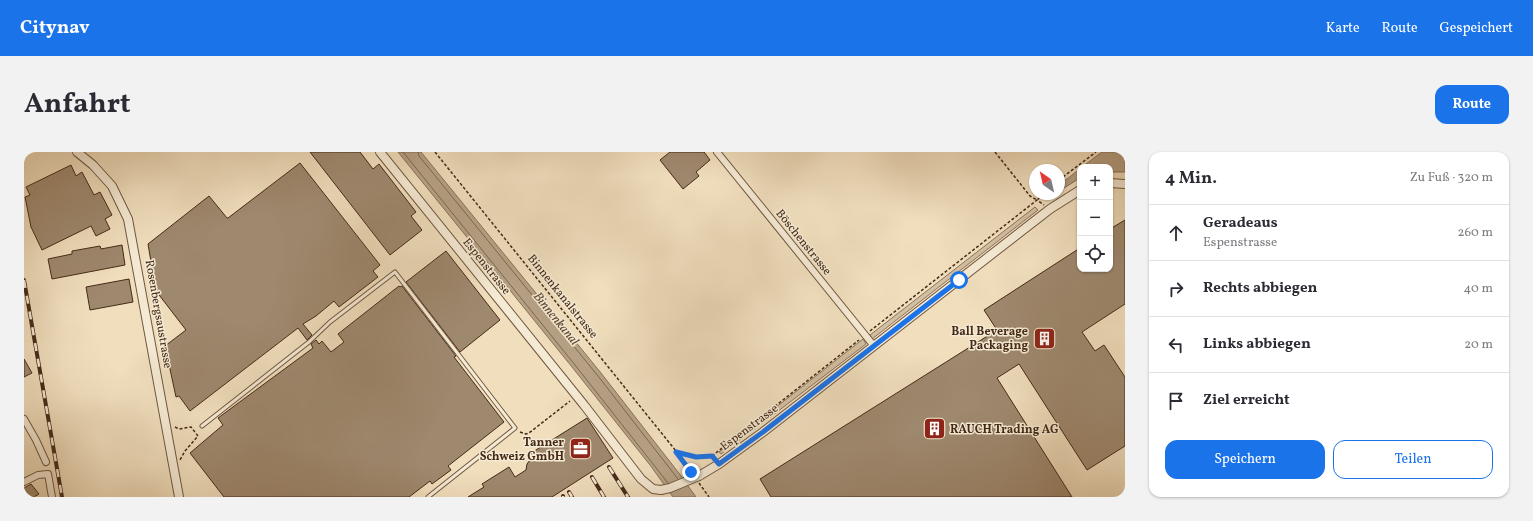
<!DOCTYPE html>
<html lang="de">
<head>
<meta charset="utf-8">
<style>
  :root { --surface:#fff; --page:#f2f2f3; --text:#2b2b33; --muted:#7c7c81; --line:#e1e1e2; --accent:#1a73e8 }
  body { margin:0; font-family:Vollkorn,serif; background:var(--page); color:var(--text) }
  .controls { position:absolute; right:12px; top:12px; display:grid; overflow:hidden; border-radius:8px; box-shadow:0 1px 3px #0004 }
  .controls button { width:36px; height:36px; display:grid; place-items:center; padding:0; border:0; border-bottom:1px solid var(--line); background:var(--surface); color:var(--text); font:20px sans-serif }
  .compass { position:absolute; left:1005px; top:12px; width:36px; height:36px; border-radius:50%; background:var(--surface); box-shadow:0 1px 3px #0004; rotate:326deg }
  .stop { position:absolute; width:12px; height:12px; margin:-9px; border:3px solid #1a73e8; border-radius:50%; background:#fff }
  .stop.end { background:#1a73e8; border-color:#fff; box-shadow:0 1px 4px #0008 }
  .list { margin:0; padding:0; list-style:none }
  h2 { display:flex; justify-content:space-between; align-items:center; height:52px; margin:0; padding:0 16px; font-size:17px }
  h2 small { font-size:13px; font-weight:400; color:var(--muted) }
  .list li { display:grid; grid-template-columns:26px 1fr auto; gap:12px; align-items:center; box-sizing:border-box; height:56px; padding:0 16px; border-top:1px solid var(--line) }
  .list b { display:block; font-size:15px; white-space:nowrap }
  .list p { margin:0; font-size:13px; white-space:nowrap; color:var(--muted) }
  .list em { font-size:13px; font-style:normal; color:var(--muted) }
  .actions { display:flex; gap:8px; padding:12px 16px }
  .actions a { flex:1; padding:9px 0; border:1px solid var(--accent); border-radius:12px; text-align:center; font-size:14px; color:var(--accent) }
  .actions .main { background:var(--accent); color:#fff }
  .icon { flex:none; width:22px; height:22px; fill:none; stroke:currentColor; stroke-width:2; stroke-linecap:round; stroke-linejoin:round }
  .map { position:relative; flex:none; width:1101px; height:345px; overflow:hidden; border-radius:12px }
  header { display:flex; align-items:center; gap:24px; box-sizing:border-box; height:56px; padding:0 20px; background:var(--accent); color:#fff }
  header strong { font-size:19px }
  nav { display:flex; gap:22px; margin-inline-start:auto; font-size:14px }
  .intro { display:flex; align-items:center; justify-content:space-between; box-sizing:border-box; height:96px; padding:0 24px }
  h1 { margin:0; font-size:28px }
  .button { padding:10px 18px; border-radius:12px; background:var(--accent); color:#fff; font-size:14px; font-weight:700 }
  main { display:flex; gap:24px; padding:0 24px }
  aside { flex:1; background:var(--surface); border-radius:12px; box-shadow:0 1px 3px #0004 }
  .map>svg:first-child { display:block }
  .green { fill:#d3bfa1; stroke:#8c745c }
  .water { fill:#b6a185; stroke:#897159 }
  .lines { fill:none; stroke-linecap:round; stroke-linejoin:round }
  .shore { stroke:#7e664e; stroke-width:1 }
  .building { fill:#9e886e; stroke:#452a18 }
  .service-casing { stroke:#705741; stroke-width:5 }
  .minor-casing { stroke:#705741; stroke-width:8 }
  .tertiary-casing { stroke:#705741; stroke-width:10 }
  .path { stroke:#452a18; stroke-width:1.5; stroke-dasharray:3 2; stroke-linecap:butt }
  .service { stroke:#f5ead4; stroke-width:3 }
  .minor { stroke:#f5ead4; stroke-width:6 }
  .tertiary { stroke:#f5ead4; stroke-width:8 }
  .rail-casing { stroke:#452a18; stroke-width:4 }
  .rail { stroke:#f5ead4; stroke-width:2.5; stroke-dasharray:8; stroke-linecap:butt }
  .tertiary-bridge-casing { stroke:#705741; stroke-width:10; stroke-linecap:butt }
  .tertiary-bridge { stroke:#f5ead4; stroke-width:8 }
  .route { stroke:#1a73e8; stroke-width:5 }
  .labels { text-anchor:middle; stroke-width:3; stroke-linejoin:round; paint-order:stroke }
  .street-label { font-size:12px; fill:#452a18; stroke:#f5ead4 }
  .poi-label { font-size:12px; font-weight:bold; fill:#452a18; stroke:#f5ead4; text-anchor:end }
  .water-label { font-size:13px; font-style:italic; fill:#614833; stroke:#f5ead4 }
</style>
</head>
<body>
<header>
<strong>Citynav</strong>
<nav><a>Karte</a><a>Route</a><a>Gespeichert</a></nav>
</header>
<div class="intro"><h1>Anfahrt</h1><a class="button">Route</a></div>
<main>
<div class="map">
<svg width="1101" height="345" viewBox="0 0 1101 345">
  <rect width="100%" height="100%" fill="#f0debd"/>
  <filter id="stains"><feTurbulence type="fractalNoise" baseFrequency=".005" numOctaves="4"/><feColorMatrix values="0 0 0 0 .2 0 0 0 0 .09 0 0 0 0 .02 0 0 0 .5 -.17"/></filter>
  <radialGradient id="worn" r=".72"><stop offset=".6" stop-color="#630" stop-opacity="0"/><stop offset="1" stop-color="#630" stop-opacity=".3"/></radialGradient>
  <g class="green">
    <path d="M 1011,55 L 1014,58 L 848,187 L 846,183 Z"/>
    <path d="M 839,187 L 842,192 L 749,263 L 697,302 L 695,300 Z"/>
  </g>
  <g class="water">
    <path d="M 374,0 L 397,0 L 577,221 L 654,320 L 672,345 L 649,345 L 626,313 L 548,215 Z"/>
    <path d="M 1078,0 L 1099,0 L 1101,3 L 1101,20 L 1086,20 L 1086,15 L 1058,15 Z"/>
    <path d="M 1056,17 L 1056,26 L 1035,39 L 1035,33 Z"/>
  </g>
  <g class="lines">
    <g class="shore">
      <path d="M 379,0 L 551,213 L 644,331"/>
      <path d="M 394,0 L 395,4 L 574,224 L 654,327"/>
    </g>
  </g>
  <g class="building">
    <path d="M 286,0 L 336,0 L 349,17 L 355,12 L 392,60 L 387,64 L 398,78 L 366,103 Z"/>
    <path d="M 646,0 L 680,0 L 686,8 L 672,20 L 675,24 L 659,37 L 636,8 Z"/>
    <path d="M 276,11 L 356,113 L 349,119 L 354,125 L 315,155 L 310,149 L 292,164 L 279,172 L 288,183 L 283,188 L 274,176 L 166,259 L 155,244 L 152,245 L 141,194 L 162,178 L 132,139 L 124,92 L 185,44 L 203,66 L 204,66 Z"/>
    <path d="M 47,13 L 52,24 L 58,20 L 70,43 L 76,40 L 88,63 L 81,67 L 86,77 L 72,84 L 67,74 L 18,98 L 7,75 L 1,45 L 6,43 L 2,35 Z"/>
    <path d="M 1101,68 L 1101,152 L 1058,180 L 1071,199 L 1080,193 L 1101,225 L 1101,294 L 1063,318 L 995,212 L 973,226 L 1048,345 L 747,345 L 736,327 L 973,178 L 960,158 L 1056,96 L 1056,117 L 1086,117 L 1086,77 Z"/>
    <path d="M 98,93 L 101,113 L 28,127 L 24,107 L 48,102 L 48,99 L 76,94 L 77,97 Z"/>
    <path d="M 422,99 L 476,168 L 436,200 L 382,130 Z"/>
    <path d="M 105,127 L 109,150 L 66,158 L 62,135 Z"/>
    <path d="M 375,134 L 376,135 L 378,134 L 432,204 L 430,205 L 480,270 L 424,314 L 427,318 L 408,332 L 406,329 L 385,345 L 200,345 L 166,301 L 199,273 L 194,266 L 289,196 L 287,192 L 292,188 L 295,192 L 298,189 L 307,200 L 320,190 L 314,182 Z"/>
    <path d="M 0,207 L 8,221 L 0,225 Z"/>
    <path d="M 563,266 L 589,306 L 528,345 L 444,345 L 460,335 L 458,332 L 485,315 L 491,325 L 502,318 L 503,312 L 506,308 L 504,303 Z"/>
    <path d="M 7,332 L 15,342 L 10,345 L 5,345 L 0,339 L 0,336 Z"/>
  </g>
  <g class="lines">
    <defs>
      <path id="service" d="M 178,274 L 285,190 L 306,170 L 371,120 L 491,276 L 404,345"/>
      <g id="minor">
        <path d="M 693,0 L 850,194"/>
        <path d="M 0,267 L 12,288 L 22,310"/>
        <path d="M 0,330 L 14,323 L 24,322 L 28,345"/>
      </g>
      <g id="tertiary">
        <path d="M 53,0 L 69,13 L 88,34 L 104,67 L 155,345"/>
        <path d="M 356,0 L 560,253 L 617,327 L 629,337 L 637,338"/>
        <path d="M 1086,31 L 1101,32"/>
        <path d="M 675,324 L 695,312 L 739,280 L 1026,57 L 1056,38"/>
      </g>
    </defs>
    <use href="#service" class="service-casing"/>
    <use href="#minor" class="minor-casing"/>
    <use href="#tertiary" class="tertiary-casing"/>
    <g class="path">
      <path d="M 411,0 L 652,299 L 666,319"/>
      <path d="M 971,0 L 1006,44 L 1013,48 L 1020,42"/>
      <path d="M 1035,28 L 1072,0"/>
      <path d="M 846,179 L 1013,48 L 1020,53"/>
      <path d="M 151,275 L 155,277 L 167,275 L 174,284 L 161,299 L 156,308"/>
      <path d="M 496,280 L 502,282 L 505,281 L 546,249"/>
      <path d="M 652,299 L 673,305 L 688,304 L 690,306"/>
      <path d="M 688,304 L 835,188"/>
      <path d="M 675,331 L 685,345"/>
    </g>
    <use href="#service" class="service"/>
    <use href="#minor" class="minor"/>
    <use href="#tertiary" class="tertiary"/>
    <defs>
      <g id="rail">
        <path d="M 0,128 L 38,345"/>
        <path d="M 585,315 L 604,345"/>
        <path d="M 568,325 L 580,345"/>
        <path d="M 545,340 L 548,345"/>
        <path d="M 539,344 L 539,345"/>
      </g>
    </defs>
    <use href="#rail" class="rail-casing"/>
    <use href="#rail" class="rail"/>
    <defs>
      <path id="tertiary-bridge" d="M 637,338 L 646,336 L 675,324"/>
    </defs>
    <use href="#tertiary-bridge" class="tertiary-bridge-casing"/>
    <use href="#tertiary-bridge" class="tertiary-bridge"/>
  </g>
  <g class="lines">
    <path class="route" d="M 667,320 L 652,300 L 672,305 L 688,304 L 695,312 L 739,280 L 935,128"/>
  </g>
  <defs>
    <symbol id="building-square" viewBox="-11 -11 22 22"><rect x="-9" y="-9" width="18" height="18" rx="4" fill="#8f2418" stroke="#f5ead4"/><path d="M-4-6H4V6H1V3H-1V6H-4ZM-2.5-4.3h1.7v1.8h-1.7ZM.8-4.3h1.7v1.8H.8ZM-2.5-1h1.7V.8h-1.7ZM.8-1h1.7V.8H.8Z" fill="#fff"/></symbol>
    <symbol id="office-square" viewBox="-11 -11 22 22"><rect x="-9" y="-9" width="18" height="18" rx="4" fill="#8f2418" stroke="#f5ead4"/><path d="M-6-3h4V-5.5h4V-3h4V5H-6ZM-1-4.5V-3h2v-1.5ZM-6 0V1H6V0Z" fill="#fff"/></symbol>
  </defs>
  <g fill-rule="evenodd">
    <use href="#building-square" x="1008" y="174" width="25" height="25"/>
    <use href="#building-square" x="898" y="264" width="25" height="25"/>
    <use href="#office-square" x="544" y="284" width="25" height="25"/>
  </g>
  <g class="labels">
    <g class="street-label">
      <text transform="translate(780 90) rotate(51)" y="4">Böschenstrasse</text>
      <text transform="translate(463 114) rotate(51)" y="4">Espenstrasse</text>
      <text transform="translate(539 144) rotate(51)" y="4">Binnenkanalstrasse</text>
      <text transform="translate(135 162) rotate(80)" y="4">Rosenbergsaustrasse</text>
      <text transform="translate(725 275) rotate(-37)" y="4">Espenstrasse</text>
    </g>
    <g class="poi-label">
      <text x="1004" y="183">Ball Beverage<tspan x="1004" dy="14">Packaging</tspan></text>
      <text x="926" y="281" text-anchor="start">RAUCH Trading AG</text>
      <text x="540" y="294">Tanner<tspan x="540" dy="14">Schweiz GmbH</tspan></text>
    </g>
    <g class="water-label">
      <text transform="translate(533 166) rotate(51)" y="5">Binnenkanal</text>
    </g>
  </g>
  <rect width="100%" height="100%" filter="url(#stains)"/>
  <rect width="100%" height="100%" fill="url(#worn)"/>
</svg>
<div class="controls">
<button>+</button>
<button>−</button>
<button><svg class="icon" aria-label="locate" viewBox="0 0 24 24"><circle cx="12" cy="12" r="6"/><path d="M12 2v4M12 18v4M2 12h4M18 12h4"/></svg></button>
</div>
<svg class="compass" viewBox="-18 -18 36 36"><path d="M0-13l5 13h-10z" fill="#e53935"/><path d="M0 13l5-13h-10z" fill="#7c7c81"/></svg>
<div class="stop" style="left:935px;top:128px"></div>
<div class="stop end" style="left:667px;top:320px"></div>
</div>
<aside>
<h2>4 Min.<small>Zu Fuß · 320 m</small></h2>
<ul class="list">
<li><svg class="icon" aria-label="ahead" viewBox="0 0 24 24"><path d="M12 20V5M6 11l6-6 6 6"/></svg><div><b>Geradeaus</b><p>Espenstrasse</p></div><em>260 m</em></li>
<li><svg class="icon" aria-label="right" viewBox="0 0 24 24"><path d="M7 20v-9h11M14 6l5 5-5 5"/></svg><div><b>Rechts abbiegen</b></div><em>40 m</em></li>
<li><svg class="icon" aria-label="left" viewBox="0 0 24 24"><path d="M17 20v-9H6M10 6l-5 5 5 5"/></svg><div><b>Links abbiegen</b></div><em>20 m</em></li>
<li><svg class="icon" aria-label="arrive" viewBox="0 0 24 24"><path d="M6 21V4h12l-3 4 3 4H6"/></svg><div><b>Ziel erreicht</b></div></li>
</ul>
<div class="actions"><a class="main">Speichern</a><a>Teilen</a></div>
</aside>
</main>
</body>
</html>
